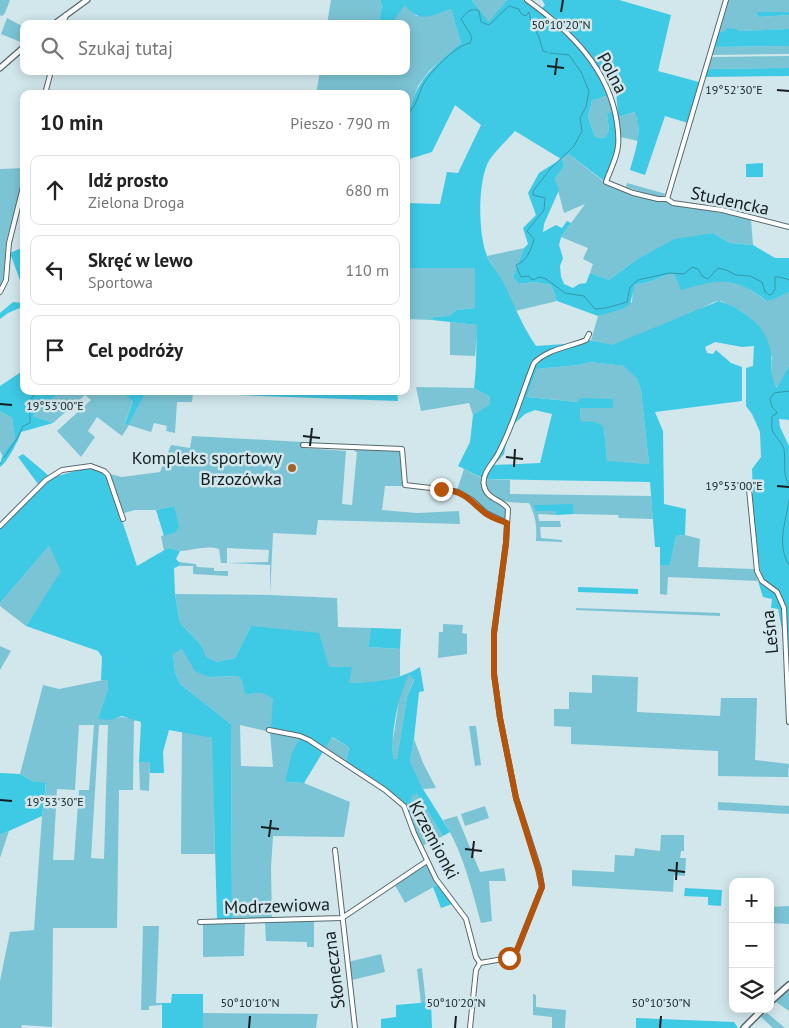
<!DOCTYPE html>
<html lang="pl">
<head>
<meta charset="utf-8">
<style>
  :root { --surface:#fff; --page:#f2f2f2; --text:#222; --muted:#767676; --line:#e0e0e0 }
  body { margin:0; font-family:"PT Sans",sans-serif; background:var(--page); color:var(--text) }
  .controls { position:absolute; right:15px; bottom:15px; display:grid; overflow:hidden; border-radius:10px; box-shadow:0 2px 12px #0003 }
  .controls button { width:45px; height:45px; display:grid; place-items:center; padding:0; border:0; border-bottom:1px solid var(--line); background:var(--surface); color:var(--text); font:25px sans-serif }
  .stop { position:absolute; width:15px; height:15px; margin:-11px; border:4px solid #b45309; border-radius:50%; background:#fff }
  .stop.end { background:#b45309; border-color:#fff; box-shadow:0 1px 5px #0008 }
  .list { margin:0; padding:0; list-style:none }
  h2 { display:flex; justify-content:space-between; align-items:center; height:65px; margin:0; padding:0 20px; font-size:21px }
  h2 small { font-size:16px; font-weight:400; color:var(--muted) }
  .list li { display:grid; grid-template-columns:32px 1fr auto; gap:15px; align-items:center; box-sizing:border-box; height:70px; margin:0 10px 10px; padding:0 10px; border:1px solid var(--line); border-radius:10px }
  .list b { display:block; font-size:19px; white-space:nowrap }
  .list p { margin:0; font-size:16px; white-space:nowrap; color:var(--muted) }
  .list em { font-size:16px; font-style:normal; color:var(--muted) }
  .icon { flex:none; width:28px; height:28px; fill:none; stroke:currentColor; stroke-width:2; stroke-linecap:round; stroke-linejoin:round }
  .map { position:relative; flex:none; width:789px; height:1028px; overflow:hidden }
  .search { position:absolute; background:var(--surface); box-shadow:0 2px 12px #0003; left:20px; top:20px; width:390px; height:55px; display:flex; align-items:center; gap:12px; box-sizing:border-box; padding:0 18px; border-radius:10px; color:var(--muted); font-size:19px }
  .panel { position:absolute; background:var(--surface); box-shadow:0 2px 12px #0003; left:20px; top:90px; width:390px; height:305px; border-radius:10px }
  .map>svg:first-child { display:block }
  .green { fill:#7bc4d5; fill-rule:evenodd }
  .forest { fill:#3ec9e4; fill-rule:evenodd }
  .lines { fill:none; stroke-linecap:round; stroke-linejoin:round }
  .stream { stroke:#3698ad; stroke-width:1 }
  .minor-casing { stroke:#56696e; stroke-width:6 }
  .tertiary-casing { stroke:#56696e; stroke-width:7 }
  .secondary-casing { stroke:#56696e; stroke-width:8 }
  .minor { stroke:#fff; stroke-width:4 }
  .tertiary { stroke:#fff; stroke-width:4.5 }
  .secondary { stroke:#fff; stroke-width:5 }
  .route { stroke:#b45309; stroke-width:6 }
  .ticks { fill:none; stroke:#161e20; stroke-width:2 }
  .poi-dot { fill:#a06327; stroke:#d1e7ec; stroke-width:2 }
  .labels { text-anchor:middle; stroke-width:5; stroke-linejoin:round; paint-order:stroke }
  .street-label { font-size:18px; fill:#161e20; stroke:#d1e7ec }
  .poi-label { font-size:18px; fill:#161e20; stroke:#d1e7ec; text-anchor:end }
  .ticks-label { font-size:12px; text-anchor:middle; fill:#161e20; stroke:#d1e7ec; stroke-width:5; stroke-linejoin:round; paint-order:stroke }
</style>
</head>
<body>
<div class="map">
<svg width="789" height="1028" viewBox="0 0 789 1028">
  <rect width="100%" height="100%" fill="#d1e7ec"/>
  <g class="green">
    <path d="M 0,0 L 10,0 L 5,13 L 2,16 L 0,15 Z"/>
    <path d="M 331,0 L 380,0 L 382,5 L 379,22 L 327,24 Z"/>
    <path d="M 474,0 L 507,0 L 489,23 L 472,1 Z"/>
    <path d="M 728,0 L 789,0 L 789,12 L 756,13 L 758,17 L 789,15 L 789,29 L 718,32 Z"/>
    <path d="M 405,4 L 416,16 L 432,15 L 451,9 L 461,43 L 429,71 L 418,86 L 409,110 L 406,113 L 406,94 L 316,94 L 320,71 L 406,71 L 406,24 L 391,24 Z"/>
    <path d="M 7,18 L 24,27 L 23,43 L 1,34 Z"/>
    <path d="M 789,46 L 789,54 L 711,55 L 713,47 Z"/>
    <path d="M 789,56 L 789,68 L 706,69 L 710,58 L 714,57 Z"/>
    <path d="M 608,95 L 613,110 L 607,114 L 609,130 L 605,138 L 595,137 L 588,117 L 592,101 Z"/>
    <path d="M 636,112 L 638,120 L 638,141 L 620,137 L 618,117 Z"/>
    <path d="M 569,154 L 608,185 L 658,201 L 665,201 L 672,205 L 722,213 L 751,219 L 753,245 L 730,243 L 713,233 L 694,237 L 636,260 L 609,280 L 590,273 L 593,264 L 583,259 L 588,248 L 561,237 L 585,204 L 564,213 L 555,179 L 564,166 L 562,159 Z"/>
    <path d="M 24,168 C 24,190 13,216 7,238 C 4,254 7,273 0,288 L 0,169 Z"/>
    <path d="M 627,183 L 666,194 L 660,198 L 626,187 Z"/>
    <path d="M 524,248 L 513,277 L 519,284 L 534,282 L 551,285 L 557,301 L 515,311 L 502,282 L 487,256 Z"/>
    <path d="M 421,267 L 475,268 L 475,308 L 456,310 L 449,316 L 433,317 L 432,320 L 406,319 L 406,268 Z"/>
    <path d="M 674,273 L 705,283 L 722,280 L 730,281 L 746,287 L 767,301 L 789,292 L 789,366 L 778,389 L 772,379 L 772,357 L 752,319 L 741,311 L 721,301 L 714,302 L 694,312 L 612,346 L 591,340 L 598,316 L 632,302 L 633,287 L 635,284 C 650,284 660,276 674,273 Z"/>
    <path d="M 450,322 L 478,325 L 475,356 L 450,355 Z"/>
    <path d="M 590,362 L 625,366 L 637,379 L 641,391 L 649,464 L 607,462 L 604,428 L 581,422 L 580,408 L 613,408 L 613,399 L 579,402 L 527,397 L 537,369 L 579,365 Z"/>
    <path d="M 416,387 L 474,388 L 490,397 L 490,404 L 473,415 L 469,403 L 421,411 Z"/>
    <path d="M 61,391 L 126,391 L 124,394 L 133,402 L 125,422 L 128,424 L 144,396 L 150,391 L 237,391 L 237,395 L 193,393 L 192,402 L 177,402 L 175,433 L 166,431 L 167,426 L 154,423 L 151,432 L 129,425 L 122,436 L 97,417 L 88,431 L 95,437 L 81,457 L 57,431 L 91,400 L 85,395 L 53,423 L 33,416 Z"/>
    <path d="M 0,411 L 12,418 L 15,439 L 6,450 L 3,457 L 0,451 Z"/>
    <path d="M 192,436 L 303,442 L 303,448 L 346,451 L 342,504 L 352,505 L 357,452 L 354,451 L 355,449 L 400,450 L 403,486 L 385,486 L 382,510 L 417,513 L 459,511 L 460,524 L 318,520 L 316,535 L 273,533 L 270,595 L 337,598 L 338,627 L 371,628 L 368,647 L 400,649 L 400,676 L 382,682 L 349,683 L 329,667 L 251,626 L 235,658 L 217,662 L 205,657 L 201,645 L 180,623 L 175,594 L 270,595 L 270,565 L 229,563 L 268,562 L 269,550 L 227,548 L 227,563 L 221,563 L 219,549 C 207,545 193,550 181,551 C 177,551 172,549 168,548 L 164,551 L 161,536 L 176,532 L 174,506 L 156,510 L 135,510 L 124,513 L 110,474 L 122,477 L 160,472 L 171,445 L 190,448 Z"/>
    <path d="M 464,469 L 482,478 C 483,483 484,491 486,494 C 495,507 506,497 507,517 L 504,519 C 487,516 482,502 468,495 C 465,493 460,492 457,490 Z"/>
    <path d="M 485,479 L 510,480 L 510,494 L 651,496 L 653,519 L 619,518 L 618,515 L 574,514 L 573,505 L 536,511 L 555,511 L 556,515 L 538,514 L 539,521 L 560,521 L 561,527 L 540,527 L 541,538 L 562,540 L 562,542 L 536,541 C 537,527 536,516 529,503 C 511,503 486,503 485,479 Z"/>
    <path d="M 685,535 L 700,539 L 698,567 L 754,569 L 758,581 L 668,577 L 667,595 L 660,594 L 660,565 L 670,565 L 676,536 Z"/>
    <path d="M 49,546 L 62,571 L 26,626 L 0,606 L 0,603 Z"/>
    <path d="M 179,562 L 196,564 L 197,567 L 214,568 L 214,571 L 228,571 L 228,576 L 193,574 L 193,566 L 179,566 Z"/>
    <path d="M 576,608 L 720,613 L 720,616 L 576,610 Z"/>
    <path d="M 443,624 L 463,625 L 462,633 L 467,634 L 467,654 L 438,658 L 439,632 L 443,632 Z"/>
    <path d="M 0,646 L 11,651 L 0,670 Z"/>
    <path d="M 182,649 L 205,674 L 209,677 L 238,676 L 242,681 L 248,695 C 254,693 258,691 264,693 C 276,697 294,724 303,735 L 285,782 L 304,783 L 350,802 L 344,837 L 273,836 L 271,868 L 272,918 L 232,919 L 231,724 L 180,684 L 175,672 L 173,653 ZM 240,725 L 270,732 L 273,767 L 241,766 Z"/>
    <path d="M 409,673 L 414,679 L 407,697 L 397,760 L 392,759 L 393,740 L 400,694 Z"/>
    <path d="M 592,675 L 638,677 L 637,712 L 720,716 L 721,698 L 757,698 L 755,760 L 789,764 L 788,777 L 718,776 L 718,751 L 571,744 L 571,727 L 554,726 L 554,709 L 569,709 L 569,692 L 592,693 Z"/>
    <path d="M 108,679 L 108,689 L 98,719 C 116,720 119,714 137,720 L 134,721 L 133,790 L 119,790 L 117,928 L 53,928 L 52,1027 L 22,1025 L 21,1028 L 0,1028 L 0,981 L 10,932 L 34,930 L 42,816 L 46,784 L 32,781 L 20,774 L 43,685 L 59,689 ZM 79,725 L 94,725 L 89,790 L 79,790 L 74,860 L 53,860 L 57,789 L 75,790 ZM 99,725 L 108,725 L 104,859 L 91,858 Z"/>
    <path d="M 469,726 L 476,726 L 481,765 L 475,766 Z"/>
    <path d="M 182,732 L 213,738 L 215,854 L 181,854 Z"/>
    <path d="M 331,737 L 349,747 L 346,762 L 325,747 Z"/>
    <path d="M 414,739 L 423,763 L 436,788 L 423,789 L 410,761 Z"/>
    <path d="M 139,762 L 150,762 L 149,791 L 140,790 Z"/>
    <path d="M 412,794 L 417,794 L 443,836 L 422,846 L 410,819 Z"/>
    <path d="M 718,802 L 789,806 L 789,814 L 718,810 Z"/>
    <path d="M 485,806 L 489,818 L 465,826 L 461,814 Z"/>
    <path d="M 457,816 L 480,872 L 504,868 L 506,881 L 489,881 L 492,921 L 481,923 C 471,887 463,852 443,820 Z"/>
    <path d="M 9,831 L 0,858 L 0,835 Z"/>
    <path d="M 661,835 L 684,835 L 684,851 L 681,851 L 680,858 L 686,858 L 685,876 L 674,875 L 673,892 L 572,886 L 572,870 L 614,872 L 615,855 L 634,856 L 635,848 L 660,851 Z"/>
    <path d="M 426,863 L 437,885 L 405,903 L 395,885 Z"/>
    <path d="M 789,906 L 789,924 L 770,923 L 770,907 Z"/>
    <path d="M 314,920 L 314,947 L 307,947 L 307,942 L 266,941 L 265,922 Z"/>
    <path d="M 245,922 L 244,956 L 203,957 L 203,924 Z"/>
    <path d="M 143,926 L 159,926 L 156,1003 L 162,1003 L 162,1005 L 149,1006 L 149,1010 L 141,1010 Z"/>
    <path d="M 381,954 L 385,972 L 352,980 L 348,962 Z"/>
    <path d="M 422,968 L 426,1003 L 421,1003 L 417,969 Z"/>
    <path d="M 789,989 L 789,1011 L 776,1002 Z"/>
    <path d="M 533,994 L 536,995 L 536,1007 L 566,1010 L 565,1028 L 552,1028 L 552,1017 L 533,1015 Z"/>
    <path d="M 766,1012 L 785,1028 L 773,1028 L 761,1017 Z"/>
    <path d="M 203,1013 L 318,1014 L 316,1028 L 203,1028 Z"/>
  </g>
  <g class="forest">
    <path d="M 380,0 L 474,0 L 472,1 L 489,22 L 507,0 L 523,0 L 540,12 L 578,47 L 593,63 L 608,95 L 592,101 L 588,117 L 595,137 L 605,138 L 609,130 L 607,114 L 613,110 L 617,142 L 616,151 L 604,181 L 569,154 L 562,159 L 564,166 L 555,179 L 559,190 L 544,224 L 543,232 L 556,225 L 562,228 L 567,221 L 571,223 L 561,237 L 559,245 L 563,258 L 560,266 L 561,277 L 564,284 L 573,288 L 579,284 L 586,283 L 590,273 L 609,280 L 636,260 L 675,239 L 713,233 L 730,243 L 753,245 L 775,258 L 789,258 L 789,292 L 772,300 L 767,301 C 732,275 720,279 681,290 L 674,273 C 660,276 650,284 635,284 L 630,304 L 622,309 L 598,316 L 557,301 L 551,285 L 534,282 L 519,284 L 513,277 L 524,248 L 528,244 L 523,228 L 536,215 L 528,193 L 539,173 L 561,159 L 515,131 C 507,140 497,149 490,159 C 477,179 478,234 487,256 C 491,265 498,273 503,282 C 514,304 522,326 536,346 L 565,344 L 585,339 L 612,345 L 719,301 C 744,309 768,327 771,354 C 773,369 769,374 777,388 L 789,366 L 789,420 L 779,419 L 780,427 L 789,446 L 789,674 L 785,606 L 778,591 L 763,580 L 760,570 L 751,495 L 753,493 L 752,469 L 761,457 L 760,432 L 752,414 L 746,406 L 746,368 L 753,366 L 754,346 L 742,347 L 715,342 L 705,347 L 707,353 L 713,354 L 716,350 L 731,363 L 742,367 L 742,401 L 655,412 L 663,431 L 664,504 L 686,509 L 685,535 L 676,536 L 670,565 L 660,565 L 660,547 L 655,547 L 650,482 L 485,479 L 458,466 L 470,442 L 473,415 L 490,404 L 490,397 L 474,388 C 477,367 476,346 477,325 L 432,320 L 433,317 L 449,316 L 456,310 L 475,308 L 475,268 L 406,268 L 406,203 L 440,204 L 447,172 L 458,173 L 481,125 L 455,105 L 432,152 L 406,160 L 406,113 C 413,105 414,93 420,85 C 430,68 446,56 461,43 L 451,9 C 430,16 420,24 405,5 L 391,24 L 368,24 L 379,22 L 382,5 ZM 590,362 L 624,366 L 637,379 L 641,391 L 649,464 L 607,461 L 604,428 C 598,421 589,421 581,422 L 580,408 L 613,408 L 613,399 L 580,398 L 578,402 L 527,397 L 537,369 L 579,365 ZM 535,410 L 552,414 L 540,463 L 494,465 L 504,454 L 508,434 L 513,425 L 525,414 Z"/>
    <path d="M 542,0 L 619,0 L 671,15 L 658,71 L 699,82 L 688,123 L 665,116 L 645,175 L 630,170 C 635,152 643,131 635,112 L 618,117 L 616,90 L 610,67 L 601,70 L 583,46 L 542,8 L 545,5 Z"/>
    <path d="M 756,12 L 789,12 L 789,15 L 758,17 Z"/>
    <path d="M 727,28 L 736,29 L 739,31 L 789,29 L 789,46 L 713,47 L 718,32 L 725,31 Z"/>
    <path d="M 789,68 L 789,76 L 705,77 L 706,69 Z"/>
    <path d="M 763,163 L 763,177 L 746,177 L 746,164 Z"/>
    <path d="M 19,249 L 24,252 L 24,291 L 10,253 Z"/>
    <path d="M 13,302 L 24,303 L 24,306 L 8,313 L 0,319 L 0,313 Z"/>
    <path d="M 24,370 L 24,391 L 61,391 L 33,416 L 53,423 L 21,432 C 19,440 6,464 0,467 C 0,456 8,447 15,439 L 12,418 L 0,411 L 0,386 Z"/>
    <path d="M 126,391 L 150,391 L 144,396 L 128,425 L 125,423 L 133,402 L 124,394 Z"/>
    <path d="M 237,391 L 361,393 L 397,391 L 398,401 L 237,395 Z"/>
    <path d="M 23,454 L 48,475 L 38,484 L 18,457 Z"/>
    <path d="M 86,468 L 93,468 L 105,473 L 110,484 L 137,566 L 168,548 L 180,551 L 176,559 L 179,562 L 179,566 L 174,568 L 175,594 L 180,623 L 201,645 L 206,657 L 217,662 L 235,658 L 251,626 L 319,633 L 329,667 L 352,667 L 349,683 C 376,682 397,681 420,667 L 424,691 L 419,692 L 414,739 L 410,761 L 423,789 L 450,832 L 443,836 L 417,794 L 412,795 L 410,819 L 403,801 L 346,762 L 349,747 L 332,737 L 304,783 L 285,782 L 292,753 L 302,735 L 271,729 L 273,699 C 264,692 259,691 248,695 L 245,693 L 242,681 L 238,676 L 209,677 L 195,671 L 182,649 L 173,654 L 175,672 L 180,684 L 231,724 L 232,919 L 217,920 L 212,738 L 169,730 L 163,752 L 164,773 L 150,773 L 150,762 L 139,762 L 141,722 L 122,716 L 110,720 L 98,719 L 108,689 L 108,680 L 101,680 L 102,657 L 98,651 L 26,626 L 61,571 L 49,546 L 0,603 L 0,529 L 36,492 L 54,477 ZM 409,674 L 414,680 L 407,697 L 397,759 L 393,759 C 391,731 397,700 409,674 Z"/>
    <path d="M 573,504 L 574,514 L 556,515 L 555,511 L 536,511 L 534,505 Z"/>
    <path d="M 174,506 L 179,526 L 176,532 L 164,536 L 156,510 Z"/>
    <path d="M 758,581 L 776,593 L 783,609 L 784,631 L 782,629 L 778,609 L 771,608 L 772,599 L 763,597 Z"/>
    <path d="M 578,587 L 638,589 L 638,594 L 578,592 Z"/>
    <path d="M 371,628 L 401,629 L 400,649 L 368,647 Z"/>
    <path d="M 0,773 L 20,774 L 32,781 L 46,783 L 42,816 L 0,835 Z"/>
    <path d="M 437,885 L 452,904 L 441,908 L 433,887 Z"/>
    <path d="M 685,888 L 722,890 L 721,906 L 708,905 L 708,897 L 684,896 Z"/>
    <path d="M 172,994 L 203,994 L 203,1028 L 162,1028 L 162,1003 L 171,1003 Z"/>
    <path d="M 431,1002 L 432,1028 L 381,1028 L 381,1019 L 396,1017 L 396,1005 Z"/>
    <path d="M 636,1018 L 734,1022 L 738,1028 L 636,1028 Z"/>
  </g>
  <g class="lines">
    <g class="stream">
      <path d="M 550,53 L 569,55 L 581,72 L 589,91 L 586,107 L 580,118 L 582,131 L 574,146 L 551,168 L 533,191 L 533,195 L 545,198 L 544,210 L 527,231 L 534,239 C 531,250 527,261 516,265 L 521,277 L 529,276 L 532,280 L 540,277 L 546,279 L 565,293 L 584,296 L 595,309 L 606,308 L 627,302 L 630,287 L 638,280 L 669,273 L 684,274 L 692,267 L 698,269 L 702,276 L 708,279 L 718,268 L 726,270 L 736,275 L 750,276 L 762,282 L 765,292 L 769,295 L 772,294 L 775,289 L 775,277 L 780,277 L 789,280"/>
      <path d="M 406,116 C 417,105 417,98 423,85 C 430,72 455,46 470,43 L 472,37 L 461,19 C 466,13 471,7 479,11 L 481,22 L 489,25 L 509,6 L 519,9 L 521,14 L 526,16 L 529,12 L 531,22 L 539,37 L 543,51 L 547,52"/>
      <path d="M 789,391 L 774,393 L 770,399 L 772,407 L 777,412 L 776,414 L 772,416 C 772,421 771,428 773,432 C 776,438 782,442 784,449 C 786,462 782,474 789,485"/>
      <path d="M 4,458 L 18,437 L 23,426 L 30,423 L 30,409 L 27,404 L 37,391"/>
      <path d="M 0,463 L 1,463"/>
      <path d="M 789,500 C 786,522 776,544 789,565"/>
    </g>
    <defs>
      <g id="minor">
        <path d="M 527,0 C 570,31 609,68 617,123 C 618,130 619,138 618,146 C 617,158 610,170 606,182 L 633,193 L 658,199 L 667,199 L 673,203 L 722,210 L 789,227"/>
        <path d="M 63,24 L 66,15"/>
        <path d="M 45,94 L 51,71"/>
        <path d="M 667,199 L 726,0"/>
        <path d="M 0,292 L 6,280 L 9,243 L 24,183"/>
        <path d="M 303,445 L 402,449 L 405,485 L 448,490 L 458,492 L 472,500 L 486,513 L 507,523"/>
        <path d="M 749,489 L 757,571 L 762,581 L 777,592 L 784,608 L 789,722"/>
        <path d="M 0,526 L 46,480 L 62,470 L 91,466 L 104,471 L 108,475 L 123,519"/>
        <path d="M 269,730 L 300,736 L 309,740 L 385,790 L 404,806 L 414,833 L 436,879 L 466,919 L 476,957 L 480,963"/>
        <path d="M 335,850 L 355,1028"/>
        <path d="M 200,922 L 342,918 L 427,861"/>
        <path d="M 470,1028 L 476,970 L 480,963 L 509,958 L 517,950 L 542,887 L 539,869 L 516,798 L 500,718 L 494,674 L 494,633 L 506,543 L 508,509 C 502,499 487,500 484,486 C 481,473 494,463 499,452 C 514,424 522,392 534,363 C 548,349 569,347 586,340 L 589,334"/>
      </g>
      <g id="tertiary">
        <path d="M 54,24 L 87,0"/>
        <path d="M 0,68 L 24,47"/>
      </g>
      <g id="secondary">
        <path d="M 770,1002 L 789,985"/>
        <path d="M 744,1028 L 763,1009"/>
      </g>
    </defs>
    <use href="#minor" class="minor-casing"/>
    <use href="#tertiary" class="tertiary-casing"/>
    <use href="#secondary" class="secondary-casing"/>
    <use href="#minor" class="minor"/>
    <use href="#tertiary" class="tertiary"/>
    <use href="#secondary" class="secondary"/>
  </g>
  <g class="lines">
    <path class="route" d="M 441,489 C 465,491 469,500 485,513 C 492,518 499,520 507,523 L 506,543 L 494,633 L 494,674 L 500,718 L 516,798 L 538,869 L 542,887 L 517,950 L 509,958"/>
  </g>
  <path class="ticks" d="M 561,12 L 563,0M 547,66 L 564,68M 555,75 L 557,58M 777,90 L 789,91M 0,404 L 12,405M 303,436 L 320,438M 310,446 L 312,428M 506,457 L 523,459M 514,467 L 515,449M 777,486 L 789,487M 0,800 L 12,801M 261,827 L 279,829M 269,837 L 271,820M 465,849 L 482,851M 472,858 L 474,841M 668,870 L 685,872M 676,880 L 677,862M 249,1028 L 250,1016M 455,1028 L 456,1016M 660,1028 L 661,1016"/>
  <circle class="poi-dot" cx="292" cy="468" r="5"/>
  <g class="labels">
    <g class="street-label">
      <text transform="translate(612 73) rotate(62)" y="6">Polna</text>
      <text transform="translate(730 201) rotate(12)" y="6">Studencka</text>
      <text transform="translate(770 632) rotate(-96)" y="6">Leśna</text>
      <text transform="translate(434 840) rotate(62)" y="6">Krzemionki</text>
      <text transform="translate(277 906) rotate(-2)" y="6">Modrzewiowa</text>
      <text transform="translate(334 970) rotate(-97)" y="6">Słoneczna</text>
    </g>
    <g class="poi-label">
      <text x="282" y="464">Kompleks sportowy<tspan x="282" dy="21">Brzozówka</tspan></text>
    </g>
  </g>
  <g class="ticks-label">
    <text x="561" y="29">50°10'20"N</text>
    <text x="734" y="94">19°52'30"E</text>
    <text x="55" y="410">19°53'00"E</text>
    <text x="734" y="490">19°53'00"E</text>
    <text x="55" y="806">19°53'30"E</text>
    <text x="250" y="1007">50°10'10"N</text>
    <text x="456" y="1007">50°10'20"N</text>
    <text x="661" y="1007">50°10'30"N</text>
  </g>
</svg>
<div class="controls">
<button>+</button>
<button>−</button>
<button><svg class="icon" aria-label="layers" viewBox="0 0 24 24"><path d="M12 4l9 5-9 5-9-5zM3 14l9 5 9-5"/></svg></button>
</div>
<div class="stop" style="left:509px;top:958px"></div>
<div class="stop end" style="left:441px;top:489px"></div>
<div class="search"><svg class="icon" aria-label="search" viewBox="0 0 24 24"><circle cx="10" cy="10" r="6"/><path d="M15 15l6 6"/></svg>Szukaj tutaj</div>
<section class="panel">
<h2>10 min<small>Pieszo · 790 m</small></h2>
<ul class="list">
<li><svg class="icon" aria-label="ahead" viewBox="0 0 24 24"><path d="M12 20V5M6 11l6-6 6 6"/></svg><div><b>Idź prosto</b><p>Zielona Droga</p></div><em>680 m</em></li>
<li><svg class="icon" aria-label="left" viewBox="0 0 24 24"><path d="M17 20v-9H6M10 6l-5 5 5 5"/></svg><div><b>Skręć w lewo</b><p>Sportowa</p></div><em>110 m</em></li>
<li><svg class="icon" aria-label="arrive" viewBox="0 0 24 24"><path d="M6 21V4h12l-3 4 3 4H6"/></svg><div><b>Cel podróży</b></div></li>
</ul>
</section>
</div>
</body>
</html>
